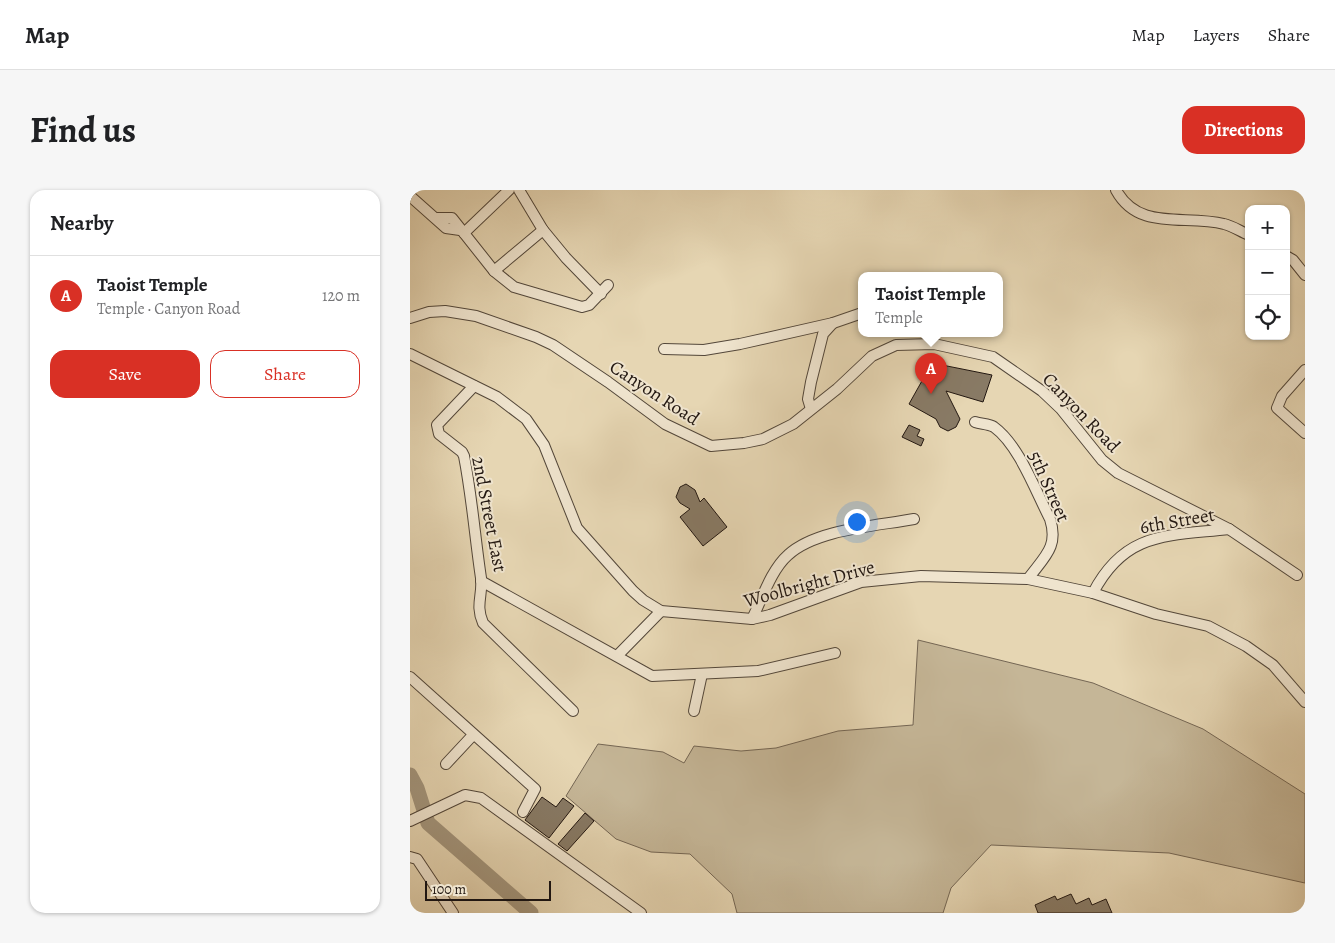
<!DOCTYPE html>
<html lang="en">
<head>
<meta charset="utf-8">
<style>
  :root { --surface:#fff; --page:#f6f6f6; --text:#202124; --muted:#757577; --line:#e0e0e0; --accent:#d93025 }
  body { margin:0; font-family:Alegreya,serif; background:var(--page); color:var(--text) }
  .controls { position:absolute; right:15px; top:15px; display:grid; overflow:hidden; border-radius:10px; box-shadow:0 1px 4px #0004 }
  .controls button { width:45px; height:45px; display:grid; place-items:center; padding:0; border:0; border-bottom:1px solid var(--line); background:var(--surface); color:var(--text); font:25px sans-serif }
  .scale { position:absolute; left:15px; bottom:12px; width:126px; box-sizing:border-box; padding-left:5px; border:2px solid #221711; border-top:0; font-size:14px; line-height:18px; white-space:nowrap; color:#221711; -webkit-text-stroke:4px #efe4ce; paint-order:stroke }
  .you { position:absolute; left:446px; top:331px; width:18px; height:18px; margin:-12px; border:4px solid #fff; border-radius:50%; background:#1a73e8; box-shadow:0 0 0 8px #1a73e833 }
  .badge { display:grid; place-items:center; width:32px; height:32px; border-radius:50%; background:var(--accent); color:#fff; font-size:16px; font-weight:700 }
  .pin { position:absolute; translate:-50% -41px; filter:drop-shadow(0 1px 2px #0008) }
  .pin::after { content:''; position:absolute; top:26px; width:18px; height:15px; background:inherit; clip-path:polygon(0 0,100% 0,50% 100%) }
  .popup { position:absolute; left:448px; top:82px; width:145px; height:65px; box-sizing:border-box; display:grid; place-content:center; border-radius:10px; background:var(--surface); filter:drop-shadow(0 1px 4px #0005); font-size:16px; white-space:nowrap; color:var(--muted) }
  .popup b { font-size:19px; color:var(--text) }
  .popup::after { content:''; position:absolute; left:50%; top:100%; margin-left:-10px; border:10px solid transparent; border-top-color:var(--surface) }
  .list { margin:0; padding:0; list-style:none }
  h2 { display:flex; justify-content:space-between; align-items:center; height:65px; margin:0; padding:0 20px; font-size:21px }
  h2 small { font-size:16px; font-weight:400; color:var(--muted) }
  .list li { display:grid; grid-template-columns:32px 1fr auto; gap:15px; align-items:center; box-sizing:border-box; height:80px; padding:0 20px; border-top:1px solid var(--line) }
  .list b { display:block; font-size:19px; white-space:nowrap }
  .list p { margin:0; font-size:16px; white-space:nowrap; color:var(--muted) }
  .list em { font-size:16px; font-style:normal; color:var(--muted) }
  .actions { display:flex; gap:10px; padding:15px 20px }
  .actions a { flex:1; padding:11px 0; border:1px solid var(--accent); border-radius:15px; text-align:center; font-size:18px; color:var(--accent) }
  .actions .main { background:var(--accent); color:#fff }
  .icon { flex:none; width:28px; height:28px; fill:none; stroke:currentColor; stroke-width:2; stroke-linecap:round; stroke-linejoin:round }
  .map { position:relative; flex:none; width:895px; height:723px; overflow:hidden; border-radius:15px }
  header { display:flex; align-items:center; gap:30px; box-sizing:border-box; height:70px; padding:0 25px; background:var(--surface); border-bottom:1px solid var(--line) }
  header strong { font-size:24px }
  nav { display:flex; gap:28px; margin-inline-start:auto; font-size:18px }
  .intro { display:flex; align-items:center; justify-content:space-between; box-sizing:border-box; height:120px; padding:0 30px }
  h1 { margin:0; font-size:35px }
  .button { padding:12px 22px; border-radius:15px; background:var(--accent); color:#fff; font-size:18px; font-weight:700 }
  main { display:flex; gap:30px; padding:0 30px }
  aside { flex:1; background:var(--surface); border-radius:15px; box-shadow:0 1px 4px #0004 }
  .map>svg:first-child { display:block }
  .green { fill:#c5b697; stroke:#746654 }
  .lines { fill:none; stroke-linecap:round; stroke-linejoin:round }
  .river { stroke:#a3957c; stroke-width:15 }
  .building { fill:#887a65; stroke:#221711 }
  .minor-casing { stroke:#53473a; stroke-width:12 }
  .minor { stroke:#efe4ce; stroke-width:10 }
  .labels { text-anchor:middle; stroke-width:4; stroke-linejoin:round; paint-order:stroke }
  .street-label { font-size:19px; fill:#221711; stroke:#efe4ce }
</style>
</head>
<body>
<header>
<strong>Map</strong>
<nav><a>Map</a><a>Layers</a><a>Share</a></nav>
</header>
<div class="intro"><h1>Find us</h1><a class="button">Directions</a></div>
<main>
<aside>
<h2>Nearby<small></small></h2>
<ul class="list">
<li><span class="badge">A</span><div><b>Taoist Temple</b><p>Temple · Canyon Road</p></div><em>120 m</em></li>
</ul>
<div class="actions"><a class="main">Save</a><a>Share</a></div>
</aside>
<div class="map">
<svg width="895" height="723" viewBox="0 0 895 723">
  <rect width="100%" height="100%" fill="#e6d6b3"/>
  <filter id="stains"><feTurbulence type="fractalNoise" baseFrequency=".004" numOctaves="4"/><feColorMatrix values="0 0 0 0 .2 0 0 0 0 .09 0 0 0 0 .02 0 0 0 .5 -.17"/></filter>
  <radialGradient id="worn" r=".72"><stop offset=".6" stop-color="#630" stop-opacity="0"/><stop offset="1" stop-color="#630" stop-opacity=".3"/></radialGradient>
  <path class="green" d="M 508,450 L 683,493 L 793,539 L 895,604 L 895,693 L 759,663 L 581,655 L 541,698 L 533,723 L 327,723 L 322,704 L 280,664 L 241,662 L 206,649 L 156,606 L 188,554 L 253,562 L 274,573 L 284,556 L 331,561 L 366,558 L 428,541 L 503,535 Z"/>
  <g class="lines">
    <path class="river" d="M 0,585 L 7,598 L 18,633 L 121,723"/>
  </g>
  <g class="building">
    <path d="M 522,173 L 582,185 L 573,212 L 536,201 L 550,229 L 546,237 L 538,241 L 530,237 L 526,229 L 499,214 Z"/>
    <path d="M 499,235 L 510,240 L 507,246 L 514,249 L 511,256 L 492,247 Z"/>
    <path d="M 276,294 L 285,300 L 290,312 L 294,308 L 317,337 L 293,356 L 270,327 L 280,319 L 270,313 L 266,307 L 270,297 Z"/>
    <path d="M 132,607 L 146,617 L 153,608 L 164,616 L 139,648 L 115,630 Z"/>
    <path d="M 175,623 L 184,631 L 157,661 L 148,654 Z"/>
    <path d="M 661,704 L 666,714 L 679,708 L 682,715 L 696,709 L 702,723 L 628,723 L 625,715 L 645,706 L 647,710 Z"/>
  </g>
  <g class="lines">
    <defs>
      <g id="minor">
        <path d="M 109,0 L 133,40 L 156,68 L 191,104"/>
        <path d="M 706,0 C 729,42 775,24 814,34 C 823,36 831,42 839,45"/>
        <path d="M 0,6 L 36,38 L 50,40"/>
        <path d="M 27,28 L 42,28 L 84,81 L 104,97 L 172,117 L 179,115 L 198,95"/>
        <path d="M 54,43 L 99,0"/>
        <path d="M 876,66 L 883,70 L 895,85"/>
        <path d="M 84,81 L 133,40"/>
        <path d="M 0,128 L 19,122 L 35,121 L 66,126 L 126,147 L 143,155 L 198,192 L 255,234 L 301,256 L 334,253 L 353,249 L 383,234 L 427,199 L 462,166 L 486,155 L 524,154 L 583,167 L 632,201 L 651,219 L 692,270 L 708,283 L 819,339 L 887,385"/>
        <path d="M 254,159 L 294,160 L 330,154 L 423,133 L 452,123"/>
        <path d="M 0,164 L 87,207 L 116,229 L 134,255 L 167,338 L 223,401 L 233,410 L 251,421 L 342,429 L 360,425 L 451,392 L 511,386 L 618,389 L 683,403 L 746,424 L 798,436 L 836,456 L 863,475 L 895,512"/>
        <path d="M 895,180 L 872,206 L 867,218 L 895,243"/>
        <path d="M 64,196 L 27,235 L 29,244 L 52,262 L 54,266 C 62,307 65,348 71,388 C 73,405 65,415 73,433 L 163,521"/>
        <path d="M 401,219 L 398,209 L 401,192 L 413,144 L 423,133"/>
        <path d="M 565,232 C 571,234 579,234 584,237 C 609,255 626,302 640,329 C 649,357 634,367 618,389"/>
        <path d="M 71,391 L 242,486 L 348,481 L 425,463"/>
        <path d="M 683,403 C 715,341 758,346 819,339"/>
        <path d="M 342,429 C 352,409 361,380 378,365 C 406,339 467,336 504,329"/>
        <path d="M 207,466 L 251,421"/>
        <path d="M 0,487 L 125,599 L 113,622"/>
        <path d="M 284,521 L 292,484"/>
        <path d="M 36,574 L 63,545"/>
        <path d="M 0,631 L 55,605 L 71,608 L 231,723"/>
        <path d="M 0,667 L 7,669 L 43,723"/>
      </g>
    </defs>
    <use href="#minor" class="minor-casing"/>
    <use href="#minor" class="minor"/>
  </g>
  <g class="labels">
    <g class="street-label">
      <text transform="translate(245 202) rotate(33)" y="7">Canyon Road</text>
      <text transform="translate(672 222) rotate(46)" y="7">Canyon Road</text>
      <text transform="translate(640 296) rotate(66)" y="7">5th Street</text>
      <text transform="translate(80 324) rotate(79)" y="7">2nd Street East</text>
      <text transform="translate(767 330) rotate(-10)" y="7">6th Street</text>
      <text transform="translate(399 393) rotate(-15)" y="7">Woolbright Drive</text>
    </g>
  </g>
  <rect width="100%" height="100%" filter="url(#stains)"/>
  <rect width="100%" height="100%" fill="url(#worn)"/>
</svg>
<div class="controls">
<button>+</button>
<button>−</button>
<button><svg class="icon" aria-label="locate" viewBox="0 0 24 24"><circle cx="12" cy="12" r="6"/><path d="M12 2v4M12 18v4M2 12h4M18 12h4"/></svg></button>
</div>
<div class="scale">100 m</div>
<div class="you"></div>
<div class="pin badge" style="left:521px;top:204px">A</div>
<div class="popup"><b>Taoist Temple</b>Temple</div>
</div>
</main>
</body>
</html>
